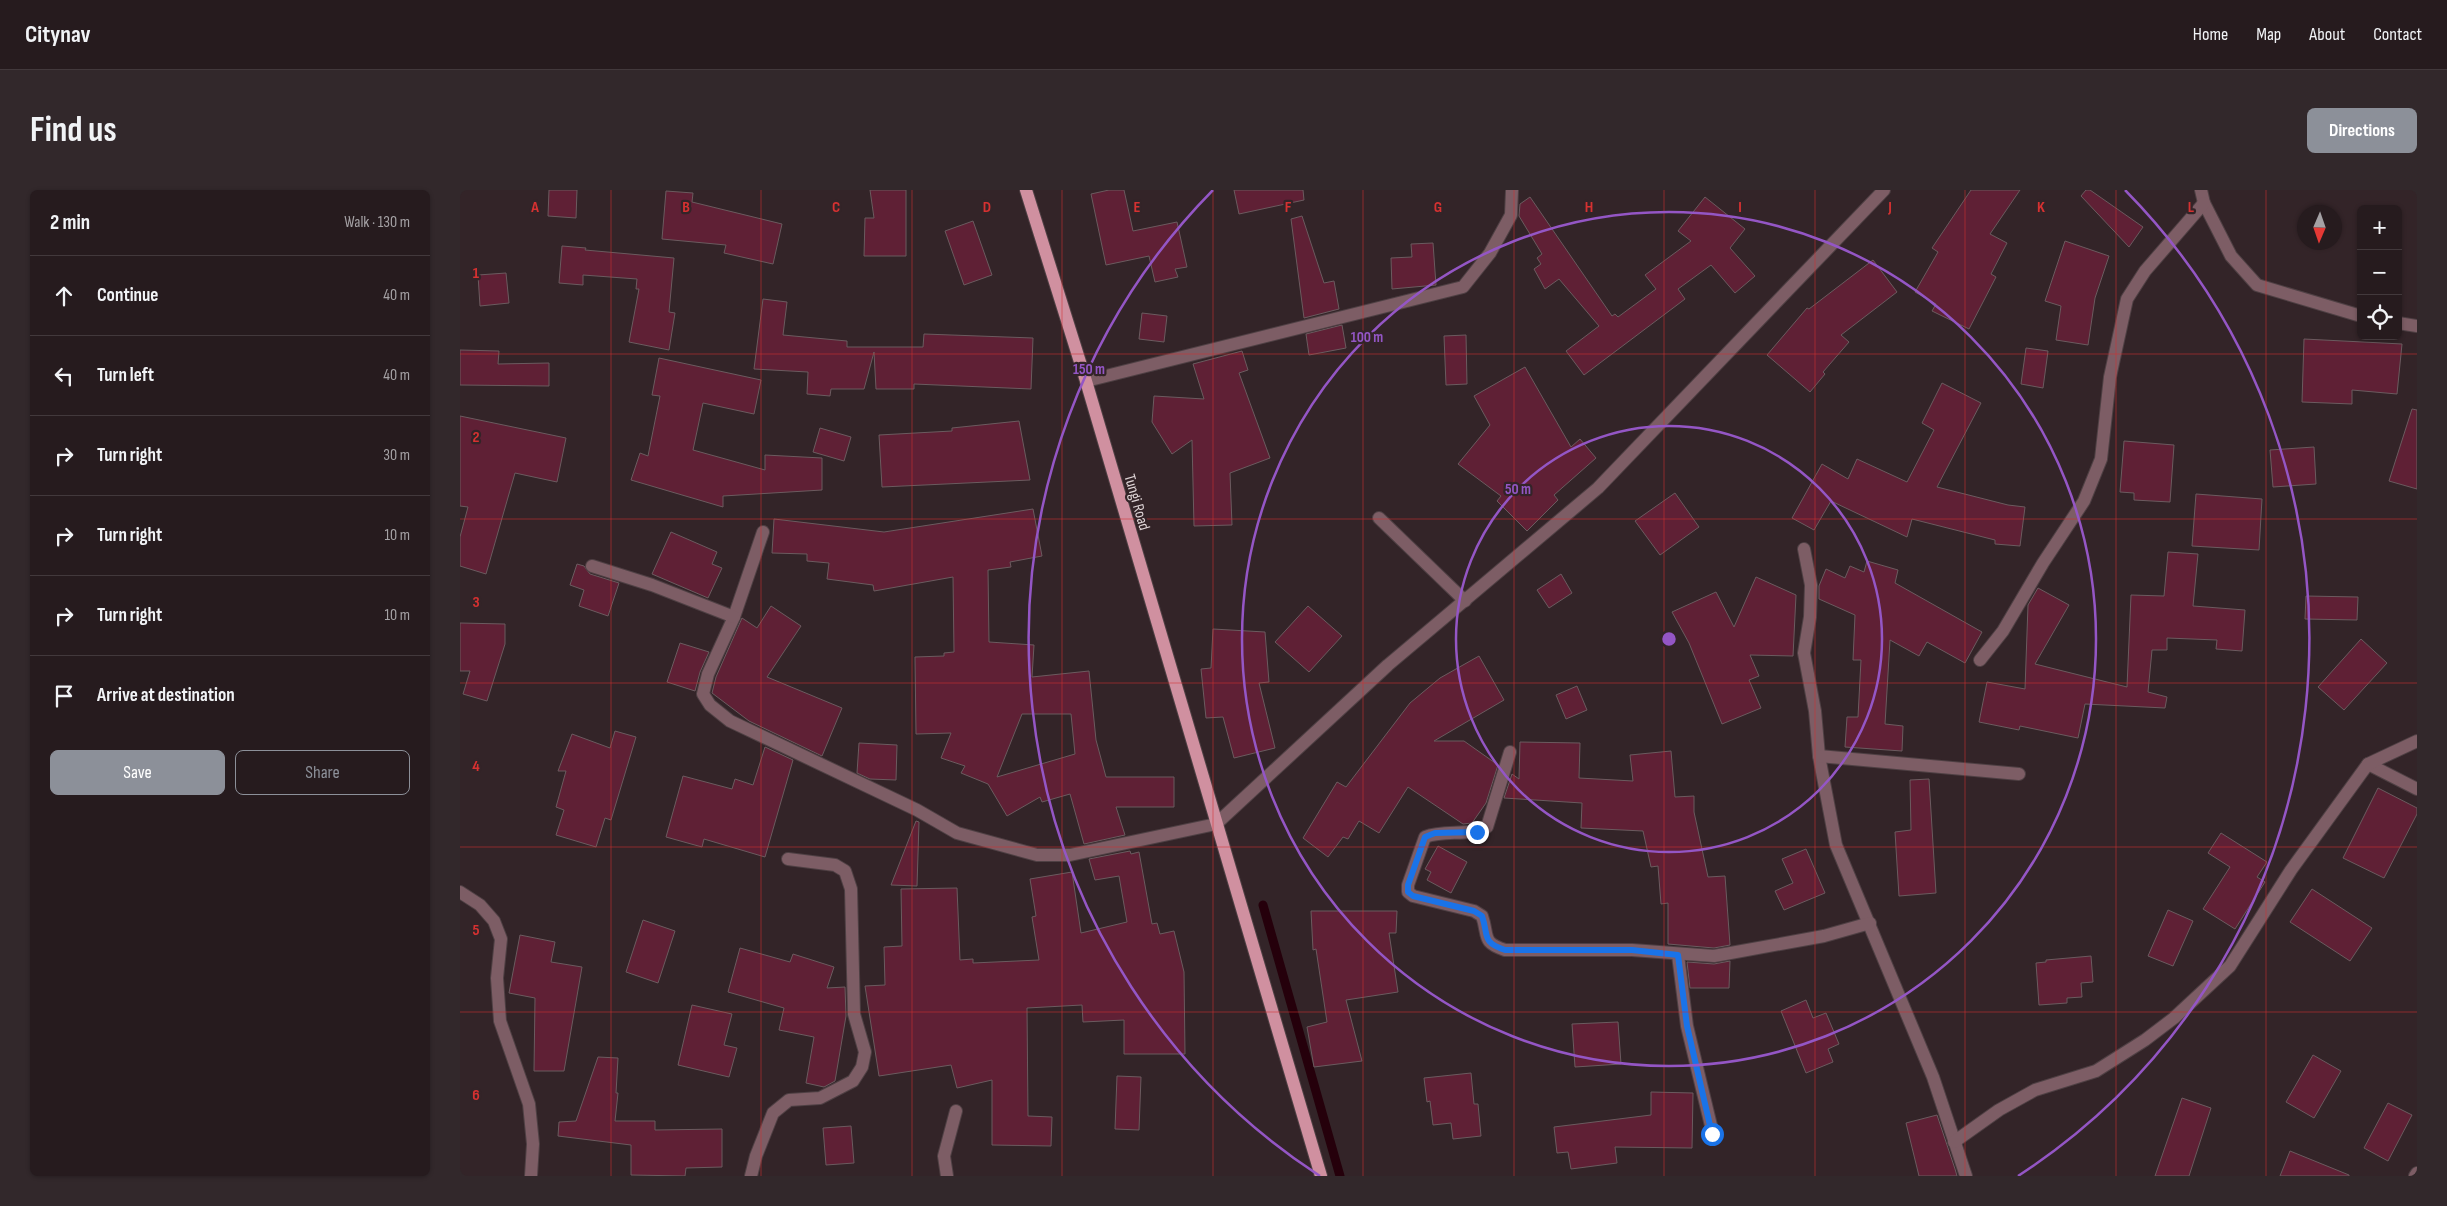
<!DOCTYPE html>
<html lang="en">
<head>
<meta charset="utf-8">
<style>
  :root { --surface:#261b1e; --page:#32282b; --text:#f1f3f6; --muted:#a4a1a4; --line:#42393c; --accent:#8c9099 }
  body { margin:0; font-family:"Sofia Sans Condensed",sans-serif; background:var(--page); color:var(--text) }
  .controls { position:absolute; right:15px; top:15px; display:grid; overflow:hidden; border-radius:8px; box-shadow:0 1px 4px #0004 }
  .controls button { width:45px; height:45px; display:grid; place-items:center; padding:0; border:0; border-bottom:1px solid var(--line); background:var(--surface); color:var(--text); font:25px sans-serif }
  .compass { position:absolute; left:1837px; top:15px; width:45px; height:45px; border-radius:50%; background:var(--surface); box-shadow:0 1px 4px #0004; rotate:182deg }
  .stop { position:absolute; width:15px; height:15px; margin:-11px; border:4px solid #1a73e8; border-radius:50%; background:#fff }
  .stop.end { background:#1a73e8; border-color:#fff; box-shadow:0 1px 5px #0008 }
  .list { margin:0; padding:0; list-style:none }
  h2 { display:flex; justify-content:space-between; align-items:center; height:65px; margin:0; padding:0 20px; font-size:21px }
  h2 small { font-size:16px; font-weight:400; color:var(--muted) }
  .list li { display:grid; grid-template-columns:32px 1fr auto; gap:15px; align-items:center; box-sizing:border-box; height:80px; padding:0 20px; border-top:1px solid var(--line) }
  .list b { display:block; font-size:19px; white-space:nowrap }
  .list em { font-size:16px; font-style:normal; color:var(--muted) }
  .actions { display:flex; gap:10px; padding:15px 20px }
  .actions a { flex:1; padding:11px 0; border:1px solid var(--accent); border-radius:8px; text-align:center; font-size:18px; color:var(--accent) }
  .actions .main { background:var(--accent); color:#fff }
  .icon { flex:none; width:28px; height:28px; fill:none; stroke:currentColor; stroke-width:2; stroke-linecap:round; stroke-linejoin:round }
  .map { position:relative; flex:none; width:1957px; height:986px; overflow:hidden; border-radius:8px }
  header { display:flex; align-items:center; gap:30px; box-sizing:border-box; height:70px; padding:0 25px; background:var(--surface); border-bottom:1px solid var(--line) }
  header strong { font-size:24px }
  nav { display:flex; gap:28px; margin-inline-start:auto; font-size:18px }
  .intro { display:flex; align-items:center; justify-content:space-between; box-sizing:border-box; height:120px; padding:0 30px }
  h1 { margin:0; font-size:35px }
  .button { padding:12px 22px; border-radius:8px; background:var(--accent); color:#fff; font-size:18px; font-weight:700 }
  main { display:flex; gap:30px; padding:0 30px }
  aside { flex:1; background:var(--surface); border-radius:8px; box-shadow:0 1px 4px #0004 }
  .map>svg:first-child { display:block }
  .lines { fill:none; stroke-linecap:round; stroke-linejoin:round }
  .stream { stroke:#25000b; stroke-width:9 }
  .building { fill:#5f2035; stroke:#6b5b5f; fill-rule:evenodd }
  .minor-casing { stroke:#4f4044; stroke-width:14 }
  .major-casing { stroke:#4f4044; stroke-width:14 }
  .minor { stroke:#7d5d65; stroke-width:12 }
  .major { stroke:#d090a0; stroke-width:12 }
  .route { stroke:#1a73e8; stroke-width:6 }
  .grid { fill:none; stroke:#d63131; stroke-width:1; stroke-opacity:0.55 }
  .ring { fill:none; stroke:#9456c5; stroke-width:2.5 }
  .labels { text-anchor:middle; stroke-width:4.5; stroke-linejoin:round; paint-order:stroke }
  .street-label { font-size:16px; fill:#dfd5d7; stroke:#332428 }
  .grid-label { font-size:16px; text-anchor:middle; font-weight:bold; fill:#d63131; stroke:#332428; stroke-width:4.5; stroke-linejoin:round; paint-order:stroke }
  .centre { fill:#9456c5; stroke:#332428; stroke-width:2.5 }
  .ring-label { font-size:15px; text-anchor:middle; font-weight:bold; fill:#9456c5; stroke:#332428; stroke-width:4.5; stroke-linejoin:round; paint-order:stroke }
</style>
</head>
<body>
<header>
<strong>Citynav</strong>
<nav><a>Home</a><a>Map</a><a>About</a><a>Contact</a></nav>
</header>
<div class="intro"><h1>Find us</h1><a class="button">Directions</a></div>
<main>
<aside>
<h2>2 min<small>Walk · 130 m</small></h2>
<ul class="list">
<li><svg class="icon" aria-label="ahead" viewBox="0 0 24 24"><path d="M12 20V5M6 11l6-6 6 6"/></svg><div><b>Continue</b></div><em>40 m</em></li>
<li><svg class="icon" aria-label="left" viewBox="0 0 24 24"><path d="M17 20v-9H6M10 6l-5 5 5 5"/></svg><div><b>Turn left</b></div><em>40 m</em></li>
<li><svg class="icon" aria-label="right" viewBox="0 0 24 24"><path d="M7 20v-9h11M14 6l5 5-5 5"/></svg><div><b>Turn right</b></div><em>30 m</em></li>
<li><svg class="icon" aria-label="right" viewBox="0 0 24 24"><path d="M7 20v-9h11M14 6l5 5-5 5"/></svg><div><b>Turn right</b></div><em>10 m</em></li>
<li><svg class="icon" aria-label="right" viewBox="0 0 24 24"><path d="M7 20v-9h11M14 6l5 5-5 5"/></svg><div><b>Turn right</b></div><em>10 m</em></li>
<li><svg class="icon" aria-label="arrive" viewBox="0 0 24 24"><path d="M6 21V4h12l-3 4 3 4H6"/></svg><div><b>Arrive at destination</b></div></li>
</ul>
<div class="actions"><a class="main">Save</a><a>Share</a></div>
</aside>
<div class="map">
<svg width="1957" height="986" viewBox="0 0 1957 986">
  <rect width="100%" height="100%" fill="#332428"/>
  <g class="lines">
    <path class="stream" d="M 803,715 L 880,986"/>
  </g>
  <g class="building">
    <path d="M 89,0 L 117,0 L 116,28 L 88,26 Z"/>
    <path d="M 410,0 L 446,0 L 446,66 L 404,66 L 405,28 L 414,28 Z"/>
    <path d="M 649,0 L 664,0 L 673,41 L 717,32 L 727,77 L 715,79 L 718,87 L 695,92 L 689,66 L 646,75 L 631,4 Z"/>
    <path d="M 774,0 L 843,0 L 844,10 L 779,24 Z"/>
    <path d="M 1511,0 L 1560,0 L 1530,44 L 1547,53 L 1531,84 L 1536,87 L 1509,139 L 1472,121 L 1476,114 L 1455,102 L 1478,62 L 1472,58 Z"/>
    <path d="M 1626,0 L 1630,0 L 1683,37 L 1669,57 L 1621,6 Z"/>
    <path d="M 206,1 L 233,3 L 232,12 L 322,34 L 313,74 L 264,63 L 266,55 L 202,49 Z"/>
    <path d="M 1070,7 L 1152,126 L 1155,124 L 1158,127 L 1196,99 L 1185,85 L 1231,51 L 1218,41 L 1245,7 L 1285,39 L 1270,58 L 1295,86 L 1275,103 L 1251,75 L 1218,99 L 1225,109 L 1124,185 L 1106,161 L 1139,136 L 1099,89 L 1085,99 L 1074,79 L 1081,74 L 1077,68 L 1082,64 L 1059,26 L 1060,14 Z"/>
    <path d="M 842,26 L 864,93 L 874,91 L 879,119 L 844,128 L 831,29 Z"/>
    <path d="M 513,31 L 532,85 L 504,95 L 485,41 Z"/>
    <path d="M 1605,51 L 1649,66 L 1635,108 L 1628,155 L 1596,150 L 1601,116 L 1585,111 Z"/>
    <path d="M 973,53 L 976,95 L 932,99 L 931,68 L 952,67 L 951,54 Z"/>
    <path d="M 102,56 L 126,58 L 125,60 L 214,68 L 209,122 L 215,123 L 209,160 L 169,152 L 179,99 L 176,99 L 177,89 L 123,85 L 123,95 L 99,93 Z"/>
    <path d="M 1413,70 L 1437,102 L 1381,145 L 1389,152 L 1363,182 L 1365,184 L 1350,202 L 1307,165 L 1347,118 L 1349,119 Z"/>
    <path d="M 46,83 L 49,113 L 20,116 L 18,85 Z"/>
    <path d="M 303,109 L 327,112 L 323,145 L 387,151 L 387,157 L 463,157 L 464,144 L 573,148 L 571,199 L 454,194 L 454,199 L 416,199 L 414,162 L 404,199 L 371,199 L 370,206 L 347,204 L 348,182 L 294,179 Z"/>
    <path d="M 682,123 L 707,126 L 704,152 L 679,149 Z"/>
    <path d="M 882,135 L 886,158 L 849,165 L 846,144 Z"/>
    <path d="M 1006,145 L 1007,194 L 986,195 L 984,146 Z"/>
    <path d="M 1844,149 L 1942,154 L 1937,204 L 1892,200 L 1892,214 L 1842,212 Z"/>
    <path d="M 1566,158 L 1588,161 L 1583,198 L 1561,194 Z"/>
    <path d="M 0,160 L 39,161 L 38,174 L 89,173 L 89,196 L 0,195 Z"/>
    <path d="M 782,161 L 788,180 L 779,183 L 810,268 L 770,283 L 772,335 L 734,336 L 732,250 L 712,264 L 692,232 L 694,206 L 744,209 L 733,174 Z"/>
    <path d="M 199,168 L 301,190 L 294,224 L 243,213 L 233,260 L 305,280 L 305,265 L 362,268 L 362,300 L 263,306 L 263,317 L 171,290 L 180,263 L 188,266 L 200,206 L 192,205 Z"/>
    <path d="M 1065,177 L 1111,257 L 1120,249 L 1136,268 L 1094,305 L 1098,310 L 1067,341 L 1037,311 L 1041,306 L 998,274 L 1030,235 L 1014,206 Z"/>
    <path d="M 1482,193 L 1521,213 L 1477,297 L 1548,315 L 1565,317 L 1560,356 L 1535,354 L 1535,350 L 1452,329 L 1447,347 L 1371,311 L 1354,340 L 1332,328 L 1362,274 L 1388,289 L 1397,269 L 1447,292 L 1474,240 L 1462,233 Z"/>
    <path d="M 1952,219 L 1957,220 L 1957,299 L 1929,291 Z"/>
    <path d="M 0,226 L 106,248 L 97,292 L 55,283 L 26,384 L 0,376 L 0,347 L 8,317 L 0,316 Z"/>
    <path d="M 559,231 L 570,290 L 422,297 L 419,245 L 492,241 L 492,238 Z"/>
    <path d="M 360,238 L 391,247 L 384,271 L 353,262 Z"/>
    <path d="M 1664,251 L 1714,255 L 1710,312 L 1674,310 L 1674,303 L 1660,302 Z"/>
    <path d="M 1854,257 L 1856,294 L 1813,297 L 1810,260 Z"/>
    <path d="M 1215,303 L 1239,337 L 1200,365 L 1175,331 Z"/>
    <path d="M 1736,304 L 1802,309 L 1799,360 L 1732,356 Z"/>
    <path d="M 573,319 L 582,366 L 550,372 L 551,377 L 528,380 L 529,452 L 574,455 L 572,487 L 629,481 L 636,550 L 646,587 L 714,587 L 714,617 L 656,617 L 665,645 L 624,654 L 610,604 L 582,612 L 580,607 L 547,626 L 528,594 L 501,583 L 505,576 L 481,568 L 491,543 L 456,544 L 455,467 L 484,466 L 484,463 L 494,462 L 493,387 L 414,401 L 413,395 L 367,389 L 369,373 L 347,371 L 347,364 L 312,363 L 314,329 L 424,342 ZM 562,524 L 611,524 L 615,564 L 537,587 Z"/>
    <path d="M 211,342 L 257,362 L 252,374 L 262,378 L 248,408 L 192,384 Z"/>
    <path d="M 1708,362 L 1738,364 L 1733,416 L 1785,420 L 1782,461 L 1756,459 L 1757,450 L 1707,448 L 1707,460 L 1692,460 L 1688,502 L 1707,507 L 1705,518 L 1625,514 L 1618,548 L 1560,536 L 1559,540 L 1519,532 L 1527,492 L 1565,499 L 1568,415 L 1578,398 L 1609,415 L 1575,474 L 1667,497 L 1671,405 L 1704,406 Z"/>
    <path d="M 1407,371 L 1438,380 L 1435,393 L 1522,442 L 1505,473 L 1467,452 L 1459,466 L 1430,450 L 1425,534 L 1443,536 L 1442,561 L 1385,557 L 1387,527 L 1398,527 L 1401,470 L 1393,470 L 1395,425 L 1359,409 L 1359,396 L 1366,379 L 1385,388 L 1390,376 L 1404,382 Z"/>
    <path d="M 117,374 L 124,376 L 130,384 L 159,393 L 148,426 L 119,416 L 124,400 L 110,395 Z"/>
    <path d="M 1101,384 L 1112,403 L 1089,418 L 1077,400 Z"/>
    <path d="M 1296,387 L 1336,405 L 1333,466 L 1290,465 L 1299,486 L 1289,490 L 1301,518 L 1262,534 L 1229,453 L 1212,422 L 1256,402 L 1274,437 Z"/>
    <path d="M 1846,406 L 1898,407 L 1897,430 L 1845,429 Z"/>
    <path d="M 311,416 L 341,436 L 307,487 L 382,518 L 362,566 L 289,531 L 252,503 L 256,487 L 282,428 L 297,438 Z"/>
    <path d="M 848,416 L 882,446 L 849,482 L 815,452 Z"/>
    <path d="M 0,433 L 45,434 L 45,454 L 27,511 L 3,504 L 10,481 L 0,481 Z"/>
    <path d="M 753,439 L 805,442 L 809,492 L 799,493 L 815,558 L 774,568 L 763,527 L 746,528 L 741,479 L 751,478 Z"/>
    <path d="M 1901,449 L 1927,473 L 1884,520 L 1858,497 Z"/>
    <path d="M 220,453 L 249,462 L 240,482 L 235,501 L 207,492 Z"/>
    <path d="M 1019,466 L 1044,510 L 974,551 L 1004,551 L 1038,575 L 1026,613 L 1012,633 L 1003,634 L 948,597 L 919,643 L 899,631 L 888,649 L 883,647 L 868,667 L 843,648 L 877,592 L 886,597 L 950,513 L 980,488 Z"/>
    <path d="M 1117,496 L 1127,520 L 1106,529 L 1096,505 Z"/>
    <path d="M 155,541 L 176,547 L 151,630 L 145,628 L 136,657 L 96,645 L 104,620 L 96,617 L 106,581 L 98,581 L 112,544 L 150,558 Z"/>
    <path d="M 1060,552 L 1120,553 L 1119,588 L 1173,591 L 1170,565 L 1211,561 L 1215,607 L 1234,606 L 1234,622 L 1248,687 L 1265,686 L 1270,755 L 1254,758 L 1208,754 L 1208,713 L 1201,714 L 1198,676 L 1191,677 L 1183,641 L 1121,638 L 1122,613 L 1044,608 L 1052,584 L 1059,589 Z"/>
    <path d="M 399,553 L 437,555 L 436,590 L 410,589 L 397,583 Z"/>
    <path d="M 305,557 L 333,570 L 305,667 L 244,649 L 242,657 L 206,647 L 223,586 L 272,599 L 275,589 L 293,595 Z"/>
    <path d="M 1469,589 L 1476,703 L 1439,706 L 1435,642 L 1451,640 L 1450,590 Z"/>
    <path d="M 1918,598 L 1957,618 L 1957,624 L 1924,688 L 1883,668 Z"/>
    <path d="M 456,631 L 459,632 L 457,696 L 431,695 Z"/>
    <path d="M 1761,643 L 1807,672 L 1797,687 L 1805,692 L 1775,739 L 1743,719 L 1770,677 L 1748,663 Z"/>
    <path d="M 978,656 L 1007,672 L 991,703 L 967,690 L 971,682 L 965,679 Z"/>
    <path d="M 1346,659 L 1365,703 L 1324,720 L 1315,701 L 1333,693 L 1322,669 Z"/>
    <path d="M 670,661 L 671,664 L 679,662 L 692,734 L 697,733 L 700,744 L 714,741 L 724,782 L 725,864 L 664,864 L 664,830 L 623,832 L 622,815 L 567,818 L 568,926 L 592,927 L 591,956 L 532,955 L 532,890 L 497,898 L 491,875 L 419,886 L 405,796 L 425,795 L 424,757 L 442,756 L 441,699 L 497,698 L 500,770 L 513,769 L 513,773 L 579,770 L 572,727 L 576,726 L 570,689 L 612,682 L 621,743 L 667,732 L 659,686 L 635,690 L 629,669 Z"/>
    <path d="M 1852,699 L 1912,738 L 1890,771 L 1830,732 Z"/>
    <path d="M 1708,720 L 1733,731 L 1713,776 L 1688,766 Z"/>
    <path d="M 851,721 L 937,721 L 936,743 L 929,743 L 938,802 L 886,810 L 902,871 L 854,877 L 847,837 L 867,832 L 856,759 L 853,760 Z"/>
    <path d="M 183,730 L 215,741 L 198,793 L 166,782 Z"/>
    <path d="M 60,745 L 95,752 L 91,772 L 122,777 L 104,881 L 74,881 L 75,808 L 49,803 Z"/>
    <path d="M 280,758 L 330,772 L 333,764 L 374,777 L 367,798 L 385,797 L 386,826 L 375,891 L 364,897 L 346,893 L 354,847 L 319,840 L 324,818 L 268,802 Z"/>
    <path d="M 1631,766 L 1633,792 L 1621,793 L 1622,807 L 1607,808 L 1607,813 L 1579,815 L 1576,773 L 1586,772 L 1586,770 Z"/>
    <path d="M 1270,771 L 1269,798 L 1230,798 L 1227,772 L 1254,774 Z"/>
    <path d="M 1346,810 L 1353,828 L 1366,823 L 1379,854 L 1368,859 L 1373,872 L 1346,883 L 1321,821 Z"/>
    <path d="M 232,815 L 272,824 L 264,855 L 277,858 L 269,887 L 218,875 Z"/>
    <path d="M 1158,832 L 1161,874 L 1115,877 L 1112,834 Z"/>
    <path d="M 1853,865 L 1881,881 L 1854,928 L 1826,912 Z"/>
    <path d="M 138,867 L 158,868 L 156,903 L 158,903 L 155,931 L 195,931 L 195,940 L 262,939 L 262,977 L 226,978 L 225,986 L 171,985 L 171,955 L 98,946 L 99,932 L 116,931 Z"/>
    <path d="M 1011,883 L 1014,914 L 1018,914 L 1021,946 L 993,949 L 991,933 L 973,935 L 970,911 L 967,912 L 964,888 Z"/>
    <path d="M 657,886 L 681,887 L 679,940 L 655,939 Z"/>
    <path d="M 1191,902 L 1233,903 L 1232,958 L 1155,957 L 1157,973 L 1111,979 L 1108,962 L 1097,963 L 1094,937 L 1191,925 Z"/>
    <path d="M 1722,908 L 1751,918 L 1729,986 L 1695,986 Z"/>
    <path d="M 1928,913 L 1952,925 L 1928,971 L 1904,958 Z"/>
    <path d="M 1477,925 L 1495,979 L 1497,986 L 1459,986 L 1446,933 Z"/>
    <path d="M 391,936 L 394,973 L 366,975 L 363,938 Z"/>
    <path d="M 1830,961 L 1889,985 L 1889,986 L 1820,986 Z"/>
  </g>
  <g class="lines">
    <defs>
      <g id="minor">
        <path d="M 1741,0 L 1744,13 L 1771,66 L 1797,95 L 1901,126"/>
        <path d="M 1938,133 L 1957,136"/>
        <path d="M 626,191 L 1003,97 L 1030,63 L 1051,25 L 1052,0"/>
        <path d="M 919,328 L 1005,411"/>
        <path d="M 303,342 L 274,427 L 248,484 L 243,504 L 250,515 L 270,531 L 457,620 L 497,643 L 577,665 L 610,665 L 756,634 L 928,475 L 1138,298 L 1424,0"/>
        <path d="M 1344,359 L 1351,395 L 1350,427 L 1344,463 L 1355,521 L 1359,566 L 1376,655 L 1473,887 L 1506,986"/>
        <path d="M 132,376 L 192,395 L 274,427"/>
        <path d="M 1520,470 L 1543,441 L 1583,373 L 1624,311 L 1641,269 L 1650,187 L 1667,109 L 1685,81 L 1744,13"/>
        <path d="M 1050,562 L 1027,637 C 1008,647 985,639 965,647 L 948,695 L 948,702 L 953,706 L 1014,721 L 1022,726 C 1029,746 1021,752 1045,760 L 1172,760 L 1254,766 L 1364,746 L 1410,733"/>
        <path d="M 1359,566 L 1559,584"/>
        <path d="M 1908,574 L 1957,599"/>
        <path d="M 0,702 L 20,715 L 34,731 L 41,749 L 37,788 L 40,831 L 69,914 L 73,954 L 71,986"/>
        <path d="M 1218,765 L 1227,836 L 1253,944"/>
        <path d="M 1494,952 L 1539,920 L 1575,900 L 1636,881 L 1685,850 L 1714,828 L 1770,776 L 1831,680 L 1908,574 L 1957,551"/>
        <path d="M 291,986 L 296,966 L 313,923 L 329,910 L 360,908 L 393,891 L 402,877 L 405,862 L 394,824 L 391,699 L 385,681 L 375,675 L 328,669"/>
        <path d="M 487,986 L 484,966 L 496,921"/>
        <path d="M 1955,986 L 1957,983"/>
      </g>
      <path id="major" d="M 566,0 L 626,191 L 861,986"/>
    </defs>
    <use href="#minor" class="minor-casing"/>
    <use href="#major" class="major-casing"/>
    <use href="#minor" class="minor"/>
    <use href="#major" class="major"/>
  </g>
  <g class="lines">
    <path class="route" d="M 1017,642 L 975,643 L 965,647 L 948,695 L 948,702 L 953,706 L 1014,721 L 1022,726 C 1029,746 1021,752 1045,760 L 1172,760 L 1218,765 L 1227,836 L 1252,944"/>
  </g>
  <path class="grid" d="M 151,0 L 151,986M 301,0 L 301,986M 452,0 L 452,986M 602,0 L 602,986M 753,0 L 753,986M 903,0 L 903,986M 1054,0 L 1054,986M 1204,0 L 1204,986M 1355,0 L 1355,986M 1505,0 L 1505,986M 1656,0 L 1656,986M 1806,0 L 1806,986M 0,164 L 1957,164M 0,329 L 1957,329M 0,493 L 1957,493M 0,657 L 1957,657M 0,822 L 1957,822"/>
  <g class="ring">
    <circle cx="1209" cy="449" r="213"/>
    <circle cx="1209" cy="449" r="427"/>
    <path d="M860 986A640 640 0 0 1 753 0M1665 0A640 640 0 0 1 1558 986"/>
  </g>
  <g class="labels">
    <g class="street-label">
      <text transform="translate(678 312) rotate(74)" y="6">Tungi Road</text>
    </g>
  </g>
  <g class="grid-label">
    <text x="75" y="22">A</text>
    <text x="226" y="22">B</text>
    <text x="376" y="22">C</text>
    <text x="527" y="22">D</text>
    <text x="677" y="22">E</text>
    <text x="828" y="22">F</text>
    <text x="978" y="22">G</text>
    <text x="1129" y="22">H</text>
    <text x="1280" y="22">I</text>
    <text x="1430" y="22">J</text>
    <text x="1581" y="22">K</text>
    <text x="1731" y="22">L</text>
    <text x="16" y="88">1</text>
    <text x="16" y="252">2</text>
    <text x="16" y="417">3</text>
    <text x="16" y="581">4</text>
    <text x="16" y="745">5</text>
    <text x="16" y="910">6</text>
  </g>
  <circle cx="1209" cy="449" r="8" class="centre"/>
  <g class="ring-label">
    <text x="907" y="152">100 m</text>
    <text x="629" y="184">150 m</text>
    <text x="1058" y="304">50 m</text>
  </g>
</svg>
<div class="controls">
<button>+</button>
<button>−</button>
<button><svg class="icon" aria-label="locate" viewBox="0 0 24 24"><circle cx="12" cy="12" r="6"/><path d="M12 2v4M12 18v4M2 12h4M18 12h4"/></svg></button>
</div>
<svg class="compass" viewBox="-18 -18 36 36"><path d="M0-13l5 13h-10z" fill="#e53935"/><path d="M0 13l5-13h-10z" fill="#a4a1a4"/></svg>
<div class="stop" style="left:1252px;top:944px"></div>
<div class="stop end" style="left:1017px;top:642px"></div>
</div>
</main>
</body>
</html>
